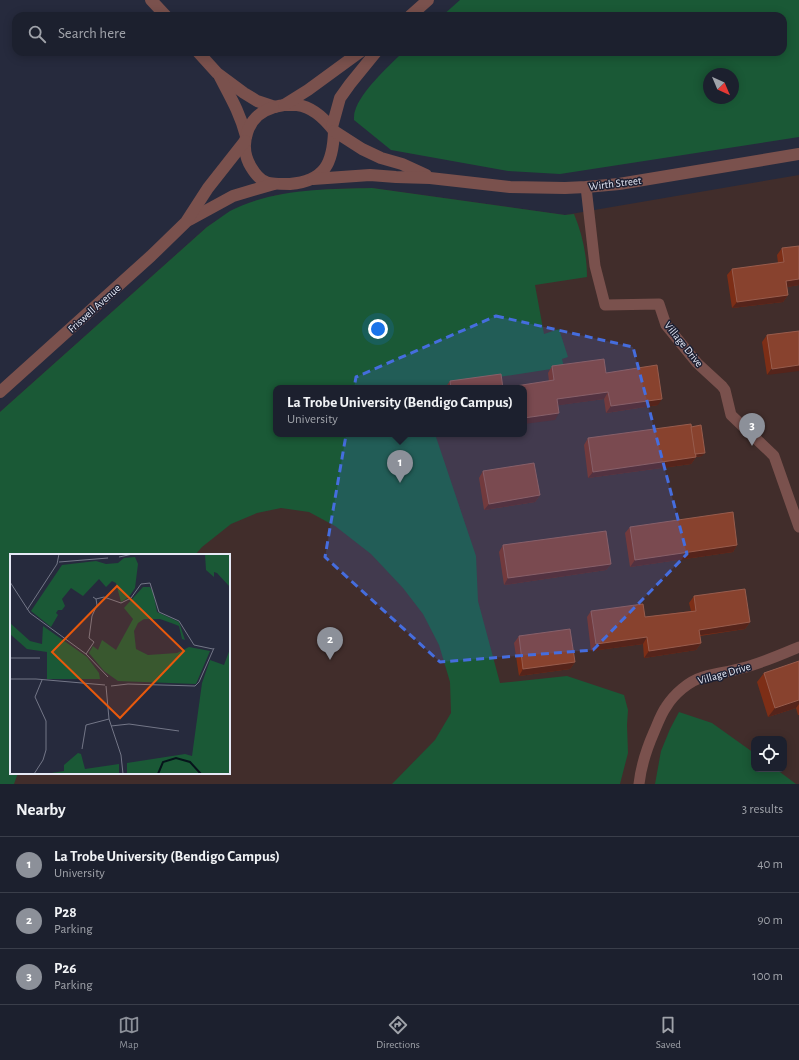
<!DOCTYPE html>
<html lang="en">
<head>
<meta charset="utf-8">
<style>
  :root { --surface:#1c202e; --page:#252836; --text:#f1f3f6; --muted:#a0a3aa; --line:#3a3e4a; --accent:#8c9099 }
  body { margin:0; font-family:"Alegreya Sans",sans-serif; background:var(--page); color:var(--text) }
  .controls { position:absolute; right:12px; bottom:12px; display:grid; overflow:hidden; border-radius:8px; box-shadow:0 2px 10px #0003 }
  .controls button { width:36px; height:36px; display:grid; place-items:center; padding:0; border:0; border-bottom:1px solid var(--line); background:var(--surface); color:var(--text); font:20px sans-serif }
  .compass { position:absolute; left:703px; top:68px; width:36px; height:36px; border-radius:50%; background:var(--surface); box-shadow:0 2px 10px #0003; rotate:136deg }
  .you { position:absolute; left:378px; top:329px; width:14px; height:14px; margin:-10px; border:3px solid #fff; border-radius:50%; background:#1a73e8; box-shadow:0 0 0 6px #1a73e833 }
  .badge { display:grid; place-items:center; width:26px; height:26px; border-radius:50%; background:var(--accent); color:#fff; font-size:13px; font-weight:700 }
  .pin { position:absolute; translate:-50% -33px; filter:drop-shadow(0 1px 2px #0008) }
  .pin::after { content:''; position:absolute; top:21px; width:14px; height:12px; background:inherit; clip-path:polygon(0 0,100% 0,50% 100%) }
  .popup { position:absolute; left:273px; top:385px; width:254px; height:52px; box-sizing:border-box; display:grid; place-content:center; border-radius:8px; background:var(--surface); filter:drop-shadow(0 1px 3px #0005); font-size:13px; white-space:nowrap; color:var(--muted) }
  .popup b { font-size:15px; color:var(--text) }
  .popup::after { content:''; position:absolute; left:50%; top:100%; margin-left:-8px; border:8px solid transparent; border-top-color:var(--surface) }
  .list { margin:0; padding:0; list-style:none }
  h2 { display:flex; justify-content:space-between; align-items:center; height:52px; margin:0; padding:0 16px; font-size:17px }
  h2 small { font-size:13px; font-weight:400; color:var(--muted) }
  .list li { display:grid; grid-template-columns:26px 1fr auto; gap:12px; align-items:center; box-sizing:border-box; height:56px; padding:0 16px; border-top:1px solid var(--line) }
  .list b { display:block; font-size:15px; white-space:nowrap }
  .list p { margin:0; font-size:13px; white-space:nowrap; color:var(--muted) }
  .list em { font-size:13px; font-style:normal; color:var(--muted) }
  .icon { flex:none; width:22px; height:22px; fill:none; stroke:currentColor; stroke-width:2; stroke-linecap:round; stroke-linejoin:round }
  .map { position:relative; flex:none; width:799px; height:784px; overflow:hidden }
  .search { position:absolute; background:var(--surface); box-shadow:0 2px 10px #0003; left:12px; right:12px; top:12px; height:44px; display:flex; align-items:center; gap:10px; box-sizing:border-box; padding:0 14px; border-radius:12px; color:var(--muted); font-size:15px }
  .sheet { height:220px; background:var(--surface) }
  nav { display:flex; justify-content:space-around; align-items:center; box-sizing:border-box; height:56px; border-top:1px solid var(--line); background:var(--surface); font-size:11px; color:var(--muted) }
  nav a { display:grid; justify-items:center; gap:2px }
  nav .on { color:var(--accent) }
  .map>svg:first-child { display:block }
  .education { fill:#412d2b; fill-rule:evenodd }
  .green { fill:#1a5936; fill-rule:evenodd }
  .lines { fill:none; stroke-linecap:round; stroke-linejoin:round }
  .lane { stroke:#7a514d; stroke-width:11 }
  .street { stroke:#7a514d; stroke-width:12 }
  .wall { fill:#7d2e16 }
  .shaded-wall { fill:#55241b }
  .building { fill:#88422e; stroke:#975c4d }
  .marked { fill:#456dde; fill-opacity:0.2; stroke:#456dde; stroke-width:3; stroke-dasharray:8 5; stroke-linejoin:round }
  .labels { text-anchor:middle; stroke-width:3; stroke-linejoin:round; paint-order:stroke }
  .street-label { font-size:11px; fill:#e6e9f6; stroke:#1d2033 }
  .inset-river { fill:none; stroke:#06141b; stroke-width:2 }
  .inset-road { fill:none; stroke:#737687; stroke-width:1 }
  .view { fill:#e8590c; fill-opacity:0.15; stroke:#e8590c; stroke-width:2 }
  .inset-edge { fill:none; stroke:#e6e9f6; stroke-width:2 }
</style>
</head>
<body>
<div class="map">
<svg width="799" height="784" viewBox="0 0 799 784">
  <rect width="100%" height="100%" fill="#262a3d"/>
  <path class="education" d="M 799,175 L 799,784 L 0,784 L 0,412 L 207,227 L 230,212 L 252,202 L 277,195 L 331,189 L 372,188 L 565,215 ZM 276,388 L 524,388 L 524,434 L 276,434 ZM 11,555 L 229,555 L 229,773 L 11,773 ZM 754,739 L 784,739 L 784,769 L 754,769 Z"/>
  <g class="green">
    <path d="M 460,0 L 799,0 L 799,137 L 560,174 L 508,171 L 391,150 L 354,120 C 354,117 354,113 355,111 C 361,91 388,67 403,52 L 783,52 L 783,16 L 442,16 ZM 709,74 L 733,74 L 733,98 L 709,98 Z"/>
    <path d="M 372,188 L 565,215 L 574,214 C 582,233 587,255 587,277 L 535,285 L 544,334 L 559,329 L 568,357 L 562,359 L 564,367 L 428,388 L 276,388 L 276,434 L 435,434 L 476,556 L 478,601 L 500,683 L 567,676 L 624,695 L 628,710 L 627,725 L 628,753 L 620,784 L 392,784 L 435,740 L 451,713 L 450,682 L 439,645 L 423,614 L 403,588 L 371,554 L 335,526 L 309,512 L 281,508 L 257,513 L 231,524 L 202,547 L 195,555 L 11,555 L 11,773 L 18,773 L 14,784 L 0,784 L 0,412 L 207,227 C 215,222 222,216 230,211 C 272,189 326,189 372,188 Z"/>
    <path d="M 679,712 L 712,723 L 754,753 L 754,769 L 776,769 L 796,784 L 655,784 L 661,751 L 670,729 Z"/>
  </g>
  <g class="lines">
    <g class="lane">
      <path d="M 586,187 L 595,266 L 605,305 L 659,304 L 666,325 L 697,363 L 722,386 L 725,390 L 731,415 L 771,453 L 774,456 L 799,527"/>
      <path d="M 639,784 C 641,766 647,748 654,732 C 658,723 661,714 666,707 C 674,694 689,681 703,677 C 716,673 729,672 742,668 C 762,663 780,655 799,647"/>
    </g>
    <g class="street">
      <path d="M 151,0 L 166,16"/>
      <path d="M 410,16 L 428,0"/>
      <path d="M 198,52 L 217,73 L 244,93 L 257,101 L 275,107"/>
      <path d="M 220,77 C 231,98 240,113 246,136"/>
      <path d="M 284,105 C 288,105 293,105 297,105 C 313,107 325,119 334,131 C 333,163 325,181 290,184 C 285,184 270,184 266,182 C 260,180 254,172 251,167 C 238,146 247,115 272,108 C 276,106 280,106 284,105 Z"/>
      <path d="M 284,105 L 308,90 L 360,52"/>
      <path d="M 332,127 L 340,98 L 350,84 L 376,52"/>
      <path d="M 334,131 L 362,149 L 381,158 L 402,164 L 426,175"/>
      <path d="M 313,179 L 370,175 L 396,177 L 430,178 L 510,187 L 565,188 L 586,187 L 619,184 L 799,154"/>
      <path d="M 189,220 L 233,196 L 253,190 L 274,184"/>
      <path d="M 0,392 L 151,256 L 186,222 L 208,188 L 245,141"/>
    </g>
  </g>
  <g class="wall">
    <path d="M 782,248 L 799,285 L 787,287 L 788,295 L 783,302 L 732,308 L 727,275 L 732,269 L 778,263 L 777,255 Z"/>
    <path d="M 799,331 L 767,375 L 762,342 L 767,335 Z"/>
    <path d="M 552,366 L 606,373 L 658,405 L 606,413 L 604,399 L 558,405 L 555,420 L 524,388 L 445,388 L 450,381 L 503,388 L 549,381 L 548,373 Z"/>
    <path d="M 691,427 L 702,456 L 696,457 L 691,464 L 588,478 L 584,445 L 588,438 Z"/>
    <path d="M 483,471 L 540,495 L 535,502 L 484,510 L 479,478 Z"/>
    <path d="M 630,527 L 737,545 L 733,552 L 630,567 L 625,533 Z"/>
    <path d="M 503,545 L 611,564 L 606,570 L 504,585 L 499,552 Z"/>
    <path d="M 694,596 L 750,622 L 745,629 L 700,636 L 701,643 L 696,650 L 644,658 L 643,644 L 591,651 L 587,617 L 591,611 L 645,617 L 691,611 L 689,603 Z"/>
    <path d="M 519,636 L 575,662 L 570,669 L 519,676 L 514,643 Z"/>
    <path d="M 799,661 L 799,715 L 798,715 L 796,708 L 768,717 L 757,682 L 764,673 Z"/>
  </g>
  <g class="shaded-wall">
    <path d="M 799,279 L 799,285 L 782,288 L 786,281 Z"/>
    <path d="M 788,295 L 783,302 L 732,308 L 737,302 Z"/>
    <path d="M 799,365 L 799,371 L 767,375 L 772,369 Z"/>
    <path d="M 608,392 L 604,399 L 553,406 L 557,399 Z"/>
    <path d="M 662,399 L 658,405 L 606,413 L 611,406 Z"/>
    <path d="M 559,413 L 555,420 L 524,424 L 524,418 Z"/>
    <path d="M 705,453 L 702,456 L 696,457 L 691,464 L 588,478 L 593,472 Z"/>
    <path d="M 540,495 L 535,502 L 484,510 L 489,504 Z"/>
    <path d="M 737,545 L 733,552 L 630,567 L 635,560 Z"/>
    <path d="M 611,564 L 606,570 L 504,585 L 508,578 Z"/>
    <path d="M 750,622 L 745,629 L 694,636 L 699,630 Z"/>
    <path d="M 647,637 L 643,644 L 591,651 L 596,644 Z"/>
    <path d="M 701,643 L 696,650 L 644,658 L 649,651 Z"/>
    <path d="M 575,662 L 570,669 L 519,676 L 523,669 Z"/>
    <path d="M 799,700 L 799,704 L 796,708 L 768,717 L 775,708 Z"/>
  </g>
  <g class="building">
    <path d="M 799,246 L 799,279 L 786,281 L 788,295 L 737,302 L 732,269 L 784,262 L 782,248 Z"/>
    <path d="M 799,331 L 799,365 L 772,369 L 767,335 Z"/>
    <path d="M 604,359 L 606,373 L 657,365 L 662,399 L 611,406 L 608,392 L 557,399 L 559,413 L 524,418 L 524,388 L 451,388 L 450,381 L 501,374 L 503,388 L 554,380 L 552,366 Z"/>
    <path d="M 691,424 L 696,457 L 593,472 L 588,438 Z"/>
    <path d="M 701,425 L 705,453 L 695,454 L 691,427 Z"/>
    <path d="M 534,463 L 540,495 L 489,504 L 483,471 Z"/>
    <path d="M 733,512 L 737,545 L 635,560 L 630,527 Z"/>
    <path d="M 606,531 L 611,564 L 508,578 L 503,545 Z"/>
    <path d="M 745,589 L 750,622 L 699,630 L 701,643 L 649,651 L 647,637 L 596,644 L 591,611 L 643,604 L 645,617 L 696,611 L 694,596 Z"/>
    <path d="M 570,629 L 575,662 L 523,669 L 519,636 Z"/>
    <path d="M 799,661 L 799,700 L 775,708 L 764,673 Z"/>
  </g>
  <path class="marked" d="M 496,316 L 633,347 L 687,554 L 593,650 L 440,662 L 325,557 L 356,377 Z"/>
  <g class="labels">
    <g class="street-label">
      <text transform="translate(615 183) rotate(-7)" y="4">Wirth Street</text>
      <text transform="translate(94 308) rotate(-42)" y="4">Friswell Avenue</text>
      <text transform="translate(684 344) rotate(51)" y="4">Village Drive</text>
      <text transform="translate(724 673) rotate(-16)" y="4">Village Drive</text>
    </g>
  </g>
  <g transform="translate(10 554)">
    <rect width="220" height="220" fill="#262a3d"/>
    <path d="M 195,0 L 220,0 L 220,33 L 207,19 L 204,18 L 204,23 L 196,16 ZM 125,3 L 128,10 L 125,34 L 119,43 L 111,48 L 106,29 L 102,27 L 96,33 L 89,25 L 73,42 L 61,34 L 52,45 L 55,52 L 52,56 L 48,56 L 46,59 L 48,61 L 41,73 L 21,57 L 52,11 L 86,7 L 96,10 L 108,9 L 114,4 ZM 133,33 L 140,33 L 143,38 L 147,58 L 169,68 L 175,86 L 172,85 L 169,72 L 164,70 L 150,65 L 134,65 L 128,69 L 124,77 L 126,95 L 138,101 L 167,99 L 179,93 L 200,97 L 186,130 L 108,127 L 94,117 L 79,99 L 83,92 L 88,96 L 92,86 L 106,96 L 123,65 L 114,54 ZM 0,69 L 20,87 L 32,90 L 33,72 L 77,103 L 89,119 L 90,125 L 37,125 L 37,98 L 17,95 L 0,80 ZM 220,95 L 220,220 L 117,220 L 117,209 L 175,200 L 182,202 L 192,129 L 200,106 L 214,111 ZM 68,199 L 71,200 L 75,215 L 109,210 L 109,220 L 35,220 L 54,217 L 54,211 Z" fill="#1a5936"/>
    <path class="inset-river" d="M 148,220 L 153,208 L 166,204 L 180,208 L 191,220"/>
    <path class="inset-road" d="M 109,3 L 123,0M 49,8 L 98,4M 0,28 L 20,59 L 76,100 L 98,123M 86,45 L 94,43 L 111,49 L 121,44 L 131,30 L 140,29 L 149,58 L 169,67 L 184,91 L 203,95M 17,56 L 47,10 L 49,0M 76,100 L 84,88 L 79,84 L 82,62 L 87,51 L 86,45 L 83,43M 0,104 L 30,104M 0,125 L 26,125 L 95,131M 96,132 L 99,165 L 111,201 L 113,220M 101,132 L 118,130 L 185,132 L 189,128 L 204,94M 101,172 L 119,170 L 169,177M 72,195 L 76,171 L 99,165M 24,220 L 33,206 L 36,196 L 36,167 L 25,143 L 32,126"/>
    <path class="view" d="M 107,32 L 174,97 L 110,164 L 42,98 Z"/>
    <rect width="220" height="220" class="inset-edge"/>
  </g>
</svg>
<div class="controls">
<button><svg class="icon" aria-label="locate" viewBox="0 0 24 24"><circle cx="12" cy="12" r="6"/><path d="M12 2v4M12 18v4M2 12h4M18 12h4"/></svg></button>
</div>
<svg class="compass" viewBox="-18 -18 36 36"><path d="M0-13l5 13h-10z" fill="#e53935"/><path d="M0 13l5-13h-10z" fill="#a0a3aa"/></svg>
<div class="you"></div>
<div class="pin badge" style="left:400px;top:483px">1</div>
<div class="popup"><b>La Trobe University (Bendigo Campus)</b>University</div>
<div class="pin badge" style="left:330px;top:660px">2</div>
<div class="pin badge" style="left:752px;top:446px">3</div>
<div class="search"><svg class="icon" aria-label="search" viewBox="0 0 24 24"><circle cx="10" cy="10" r="6"/><path d="M15 15l6 6"/></svg>Search here</div>
</div>
<section class="sheet">
<h2>Nearby<small>3 results</small></h2>
<ul class="list">
<li><span class="badge">1</span><div><b>La Trobe University (Bendigo Campus)</b><p>University</p></div><em>40 m</em></li>
<li><span class="badge">2</span><div><b>P28</b><p>Parking</p></div><em>90 m</em></li>
<li><span class="badge">3</span><div><b>P26</b><p>Parking</p></div><em>100 m</em></li>
</ul>
</section>
<nav>
<a class="on"><svg class="icon" aria-label="map" viewBox="0 0 24 24"><path d="M3 6l6-2 6 2 6-2v14l-6 2-6-2-6 2zM9 4v14M15 6v14"/></svg>Map</a>
<a><svg class="icon" aria-label="directions" viewBox="0 0 24 24"><path d="M12 3l9 9-9 9-9-9zM9 14v-3h6M13 9l2 2-2 2"/></svg>Directions</a>
<a><svg class="icon" aria-label="saved" viewBox="0 0 24 24"><path d="M7 4h10v16l-5-4-5 4z"/></svg>Saved</a>
</nav>
</body>
</html>
